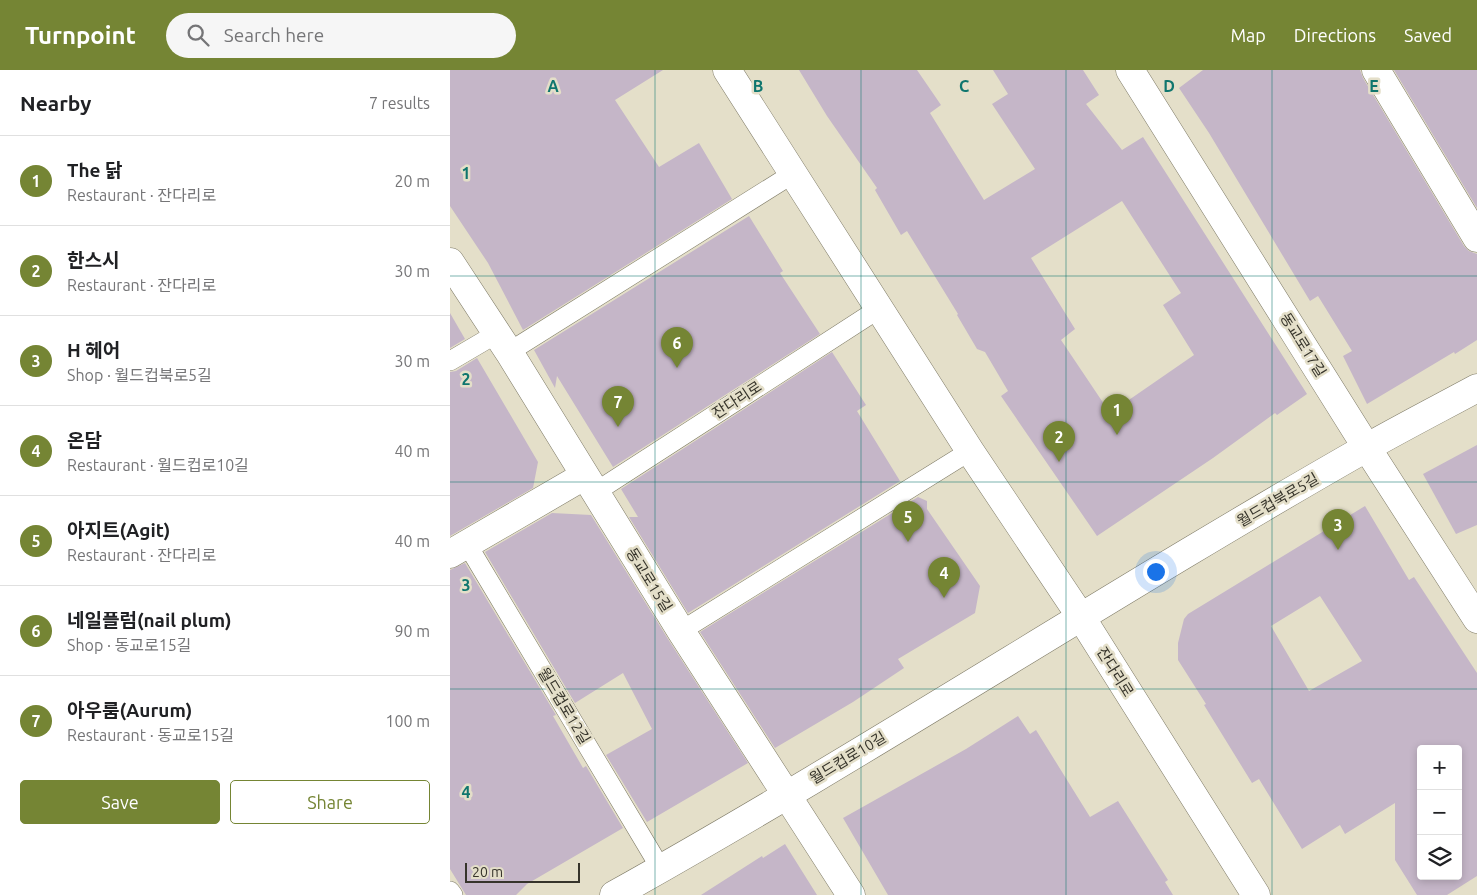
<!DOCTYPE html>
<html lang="en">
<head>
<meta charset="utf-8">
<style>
  :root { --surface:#fff; --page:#f6f6f6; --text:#202124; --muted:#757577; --line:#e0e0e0; --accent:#758534 }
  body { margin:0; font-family:Ubuntu,"Noto Sans KR",sans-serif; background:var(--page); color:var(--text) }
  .controls { position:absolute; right:15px; bottom:15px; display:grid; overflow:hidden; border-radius:5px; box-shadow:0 2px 8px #0003 }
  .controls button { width:45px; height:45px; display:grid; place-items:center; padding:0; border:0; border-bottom:1px solid var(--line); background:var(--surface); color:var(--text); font:25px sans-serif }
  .scale { position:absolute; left:15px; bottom:12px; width:115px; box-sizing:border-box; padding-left:5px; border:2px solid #36342b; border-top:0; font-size:14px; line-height:18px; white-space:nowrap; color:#36342b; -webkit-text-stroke:4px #e4dfc9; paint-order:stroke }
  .you { position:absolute; left:705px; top:501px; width:18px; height:18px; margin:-12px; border:4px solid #fff; border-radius:50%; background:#1a73e8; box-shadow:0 0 0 8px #1a73e833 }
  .badge { display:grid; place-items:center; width:32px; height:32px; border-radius:50%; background:var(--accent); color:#fff; font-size:16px; font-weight:700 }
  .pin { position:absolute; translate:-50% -41px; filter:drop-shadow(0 1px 2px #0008) }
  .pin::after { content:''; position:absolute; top:26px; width:18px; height:15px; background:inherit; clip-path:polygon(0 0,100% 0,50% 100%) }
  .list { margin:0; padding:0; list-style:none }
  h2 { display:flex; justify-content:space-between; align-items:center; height:65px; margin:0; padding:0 20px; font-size:21px }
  h2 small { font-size:16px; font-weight:400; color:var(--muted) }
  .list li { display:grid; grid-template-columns:32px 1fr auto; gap:15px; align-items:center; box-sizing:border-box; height:90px; padding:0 20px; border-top:1px solid var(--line) }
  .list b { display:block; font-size:19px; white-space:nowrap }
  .list p { margin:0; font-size:16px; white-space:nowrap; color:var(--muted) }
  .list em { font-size:16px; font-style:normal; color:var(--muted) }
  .actions { display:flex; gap:10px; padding:15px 20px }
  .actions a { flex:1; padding:11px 0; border:1px solid var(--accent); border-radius:5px; text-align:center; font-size:18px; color:var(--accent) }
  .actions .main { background:var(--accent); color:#fff }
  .icon { flex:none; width:28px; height:28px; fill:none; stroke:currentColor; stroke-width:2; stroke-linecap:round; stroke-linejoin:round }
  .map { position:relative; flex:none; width:1027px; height:825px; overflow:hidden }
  header { display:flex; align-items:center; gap:30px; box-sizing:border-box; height:70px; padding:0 25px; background:var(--accent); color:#fff }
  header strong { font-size:24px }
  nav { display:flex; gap:28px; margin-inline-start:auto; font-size:18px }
  .search { width:350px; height:45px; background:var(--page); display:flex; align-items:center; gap:12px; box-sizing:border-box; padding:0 18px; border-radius:28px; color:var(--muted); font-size:19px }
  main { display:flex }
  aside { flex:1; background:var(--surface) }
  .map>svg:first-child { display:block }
  .building { fill:#c5b6c8; fill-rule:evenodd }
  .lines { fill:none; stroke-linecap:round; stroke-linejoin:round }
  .service-casing { stroke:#7f7b67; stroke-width:20 }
  .minor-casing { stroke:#7f7b67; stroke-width:29 }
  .tertiary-casing { stroke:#7f7b67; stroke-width:29 }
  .service { stroke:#fff; stroke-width:19 }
  .minor { stroke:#fff; stroke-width:28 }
  .tertiary { stroke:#fff; stroke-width:28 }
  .grid { fill:none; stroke:#0f766e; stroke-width:1; stroke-opacity:0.55 }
  .labels { text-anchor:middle; stroke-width:5; stroke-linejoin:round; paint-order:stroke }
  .street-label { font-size:15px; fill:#36342b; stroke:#e4dfc9 }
  .grid-label { font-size:16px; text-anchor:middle; font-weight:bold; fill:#0f766e; stroke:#e4dfc9; stroke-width:5; stroke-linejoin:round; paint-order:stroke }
</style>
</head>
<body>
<header>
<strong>Turnpoint</strong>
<div class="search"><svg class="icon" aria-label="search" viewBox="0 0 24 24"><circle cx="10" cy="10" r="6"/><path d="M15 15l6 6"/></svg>Search here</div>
<nav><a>Map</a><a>Directions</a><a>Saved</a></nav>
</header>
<main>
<aside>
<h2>Nearby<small>7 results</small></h2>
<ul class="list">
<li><span class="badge">1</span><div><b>The 닭</b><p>Restaurant · 잔다리로</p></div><em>20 m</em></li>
<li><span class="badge">2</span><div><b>한스시</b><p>Restaurant · 잔다리로</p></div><em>30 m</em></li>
<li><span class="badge">3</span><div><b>H 헤어</b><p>Shop · 월드컵북로5길</p></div><em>30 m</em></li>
<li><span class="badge">4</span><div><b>온담</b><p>Restaurant · 월드컵로10길</p></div><em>40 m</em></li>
<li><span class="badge">5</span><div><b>아지트(Agit)</b><p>Restaurant · 잔다리로</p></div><em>40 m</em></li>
<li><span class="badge">6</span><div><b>네일플럼(nail plum)</b><p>Shop · 동교로15길</p></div><em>90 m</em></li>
<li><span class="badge">7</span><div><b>아우룸(Aurum)</b><p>Restaurant · 동교로15길</p></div><em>100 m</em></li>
</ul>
<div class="actions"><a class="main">Save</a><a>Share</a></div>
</aside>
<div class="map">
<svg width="1027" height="825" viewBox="0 0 1027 825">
  <rect width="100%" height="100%" fill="#e4dfc9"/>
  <g class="building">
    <path d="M 0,0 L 213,0 L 165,30 L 209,97 L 249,73 L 282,129 L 73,260 L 38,193 L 0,136 Z"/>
    <path d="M 349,0 L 467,0 L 491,35 L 480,43 L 534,130 L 585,99 L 542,34 L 558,24 L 543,0 L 633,0 L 649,25 L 636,34 L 672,80 L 693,67 L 857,324 L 827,345 L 825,343 L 763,388 L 647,466 L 551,326 L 558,321 L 535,282 L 527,279 L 507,245 L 508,244 L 457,161 L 451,165 L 425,120 L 427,118 L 377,46 ZM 672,131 L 731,223 L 713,235 L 744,285 L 660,343 L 611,270 L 625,259 L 581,188 Z"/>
    <path d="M 753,0 L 910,0 L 913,8 L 1014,176 L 1019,181 L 1027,184 L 1027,270 L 1005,284 L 1004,282 L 917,334 L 893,286 L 902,281 L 868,226 L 860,231 L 759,63 L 729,18 Z"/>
    <path d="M 944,0 L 1027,0 L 1027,138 Z"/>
    <path d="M 299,146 L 333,201 L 330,203 L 370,264 L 163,397 L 107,306 L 105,318 L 84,280 Z"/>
    <path d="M 0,243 L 15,269 L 0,278 Z"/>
    <path d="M 382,282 L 416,335 L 407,341 L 450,411 L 238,543 L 179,447 L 188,447 L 171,419 Z"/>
    <path d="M 27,288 L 88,392 L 83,418 L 0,466 L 0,302 L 6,301 Z"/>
    <path d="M 1027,375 L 1027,455 L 1006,464 L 973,404 Z"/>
    <path d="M 468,427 L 477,431 L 477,439 L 530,516 L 525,543 L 448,589 L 454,598 L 403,632 L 325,678 L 250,562 Z"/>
    <path d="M 915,436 L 959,510 L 964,507 L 1027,603 L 1027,806 L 997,825 L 967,825 L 945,790 L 945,733 L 895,764 L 890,755 L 852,779 L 809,709 L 802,713 L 754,635 L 756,634 L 728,590 L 728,573 L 734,549 L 738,544 ZM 870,526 L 912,591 L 859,621 L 821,556 ZM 971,679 L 1008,679 L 1008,806 L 971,806 Z"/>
    <path d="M 102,443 L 141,445 L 218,569 L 298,693 L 197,752 L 156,685 L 202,659 L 173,603 L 125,633 L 35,482 Z"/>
    <path d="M 15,493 L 106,645 L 103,646 L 133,698 L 136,696 L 173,758 L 77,814 L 66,825 L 16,825 L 0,799 L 0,500 Z"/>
    <path d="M 568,646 L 580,664 L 586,660 L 640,747 L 668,731 L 718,810 L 715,812 L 723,825 L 438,825 L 393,748 L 516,679 Z"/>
    <path d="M 335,774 L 367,825 L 251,825 L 312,786 L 313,788 Z"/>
  </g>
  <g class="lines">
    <defs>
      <g id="service">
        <path d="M 59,282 L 344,103"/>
        <path d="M 0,291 L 46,264"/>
        <path d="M 144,423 L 430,238"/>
        <path d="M 17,474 L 211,799"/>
        <path d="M 231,561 L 520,381"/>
        <path d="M 0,821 L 3,825"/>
      </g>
      <g id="minor">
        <path d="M 680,0 L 917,378 L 1027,549"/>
        <path d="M 926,0 L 1027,168"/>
        <path d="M 0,192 L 59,282 L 231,561 L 401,825"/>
        <path d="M 0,484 L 134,406"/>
        <path d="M 164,825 C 418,683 663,522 916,378 C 953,357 990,338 1027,318"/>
      </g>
      <path id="tertiary" d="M 277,0 L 520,381 L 631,547 L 806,825"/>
    </defs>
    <use href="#service" class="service-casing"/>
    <use href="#minor" class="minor-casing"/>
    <use href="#tertiary" class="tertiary-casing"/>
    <use href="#service" class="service"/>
    <use href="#minor" class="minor"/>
    <use href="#tertiary" class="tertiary"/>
  </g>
  <path class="grid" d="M 205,0 L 205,825M 411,0 L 411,825M 616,0 L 616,825M 822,0 L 822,825M 0,206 L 1027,206M 0,412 L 1027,412M 0,619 L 1027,619"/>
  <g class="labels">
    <g class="street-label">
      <text transform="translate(853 275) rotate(58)" y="5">동교로17길</text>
      <text transform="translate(287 330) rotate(-33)" y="5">잔다리로</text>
      <text transform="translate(828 430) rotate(-30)" y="5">월드컵북로5길</text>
      <text transform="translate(199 510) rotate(58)" y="5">동교로15길</text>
      <text transform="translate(665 602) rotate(58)" y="5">잔다리로</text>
      <text transform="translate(114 636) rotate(59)" y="5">월드컵로12길</text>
      <text transform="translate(398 688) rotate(-31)" y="5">월드컵로10길</text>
    </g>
  </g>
  <g class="grid-label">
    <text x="103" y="22">A</text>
    <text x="308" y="22">B</text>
    <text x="514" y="22">C</text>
    <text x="719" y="22">D</text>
    <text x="924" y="22">E</text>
    <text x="16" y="109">1</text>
    <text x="16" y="315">2</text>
    <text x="16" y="521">3</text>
    <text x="16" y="728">4</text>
  </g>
</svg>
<div class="controls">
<button>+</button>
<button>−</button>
<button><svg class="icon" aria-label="layers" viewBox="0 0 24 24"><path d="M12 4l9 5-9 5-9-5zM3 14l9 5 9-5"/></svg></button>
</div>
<div class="scale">20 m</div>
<div class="you"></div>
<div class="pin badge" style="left:667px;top:365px">1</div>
<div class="pin badge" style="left:609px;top:392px">2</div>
<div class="pin badge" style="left:888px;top:480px">3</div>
<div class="pin badge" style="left:494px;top:528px">4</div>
<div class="pin badge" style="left:458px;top:472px">5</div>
<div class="pin badge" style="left:227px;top:298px">6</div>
<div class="pin badge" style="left:168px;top:357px">7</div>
</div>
</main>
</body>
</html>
